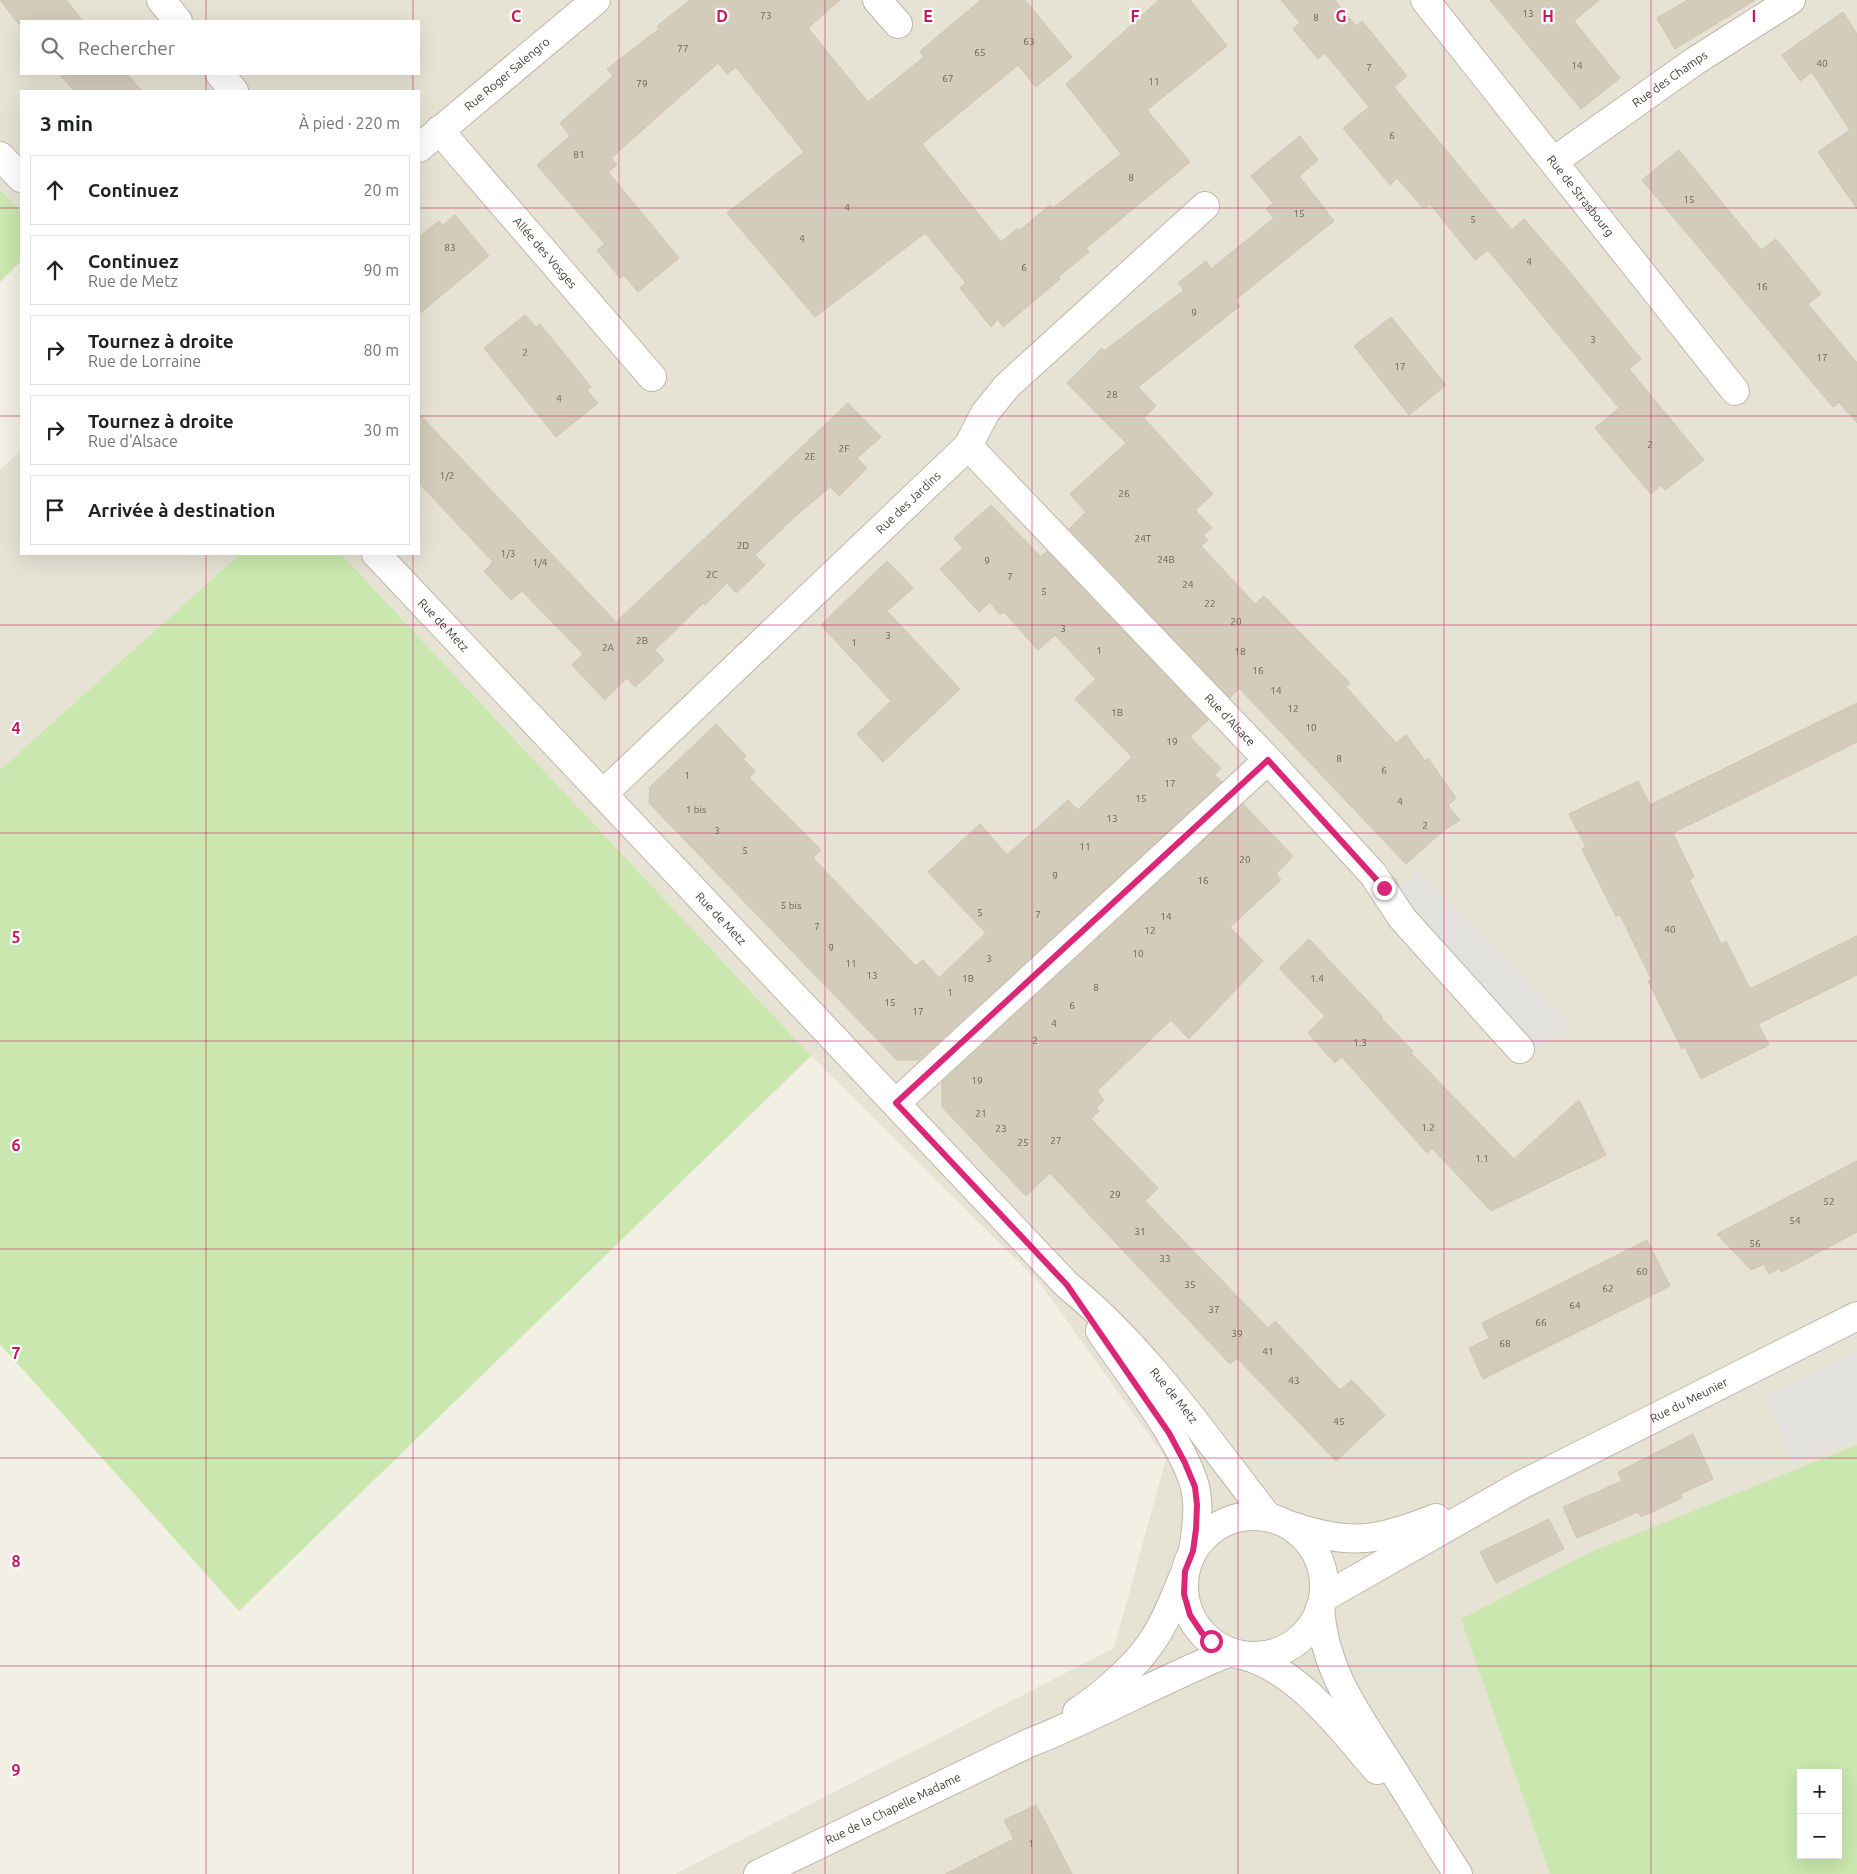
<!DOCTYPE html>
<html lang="fr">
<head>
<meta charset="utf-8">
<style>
  :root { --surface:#fff; --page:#f2f2f2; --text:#202124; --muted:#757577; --line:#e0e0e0 }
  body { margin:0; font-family:Ubuntu,sans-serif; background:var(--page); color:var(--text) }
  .controls { position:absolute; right:15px; bottom:15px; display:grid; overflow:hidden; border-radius:0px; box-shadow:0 5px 20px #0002 }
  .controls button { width:45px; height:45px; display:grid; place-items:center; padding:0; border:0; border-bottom:1px solid var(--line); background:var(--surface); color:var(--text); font:25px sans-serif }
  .stop { position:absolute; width:15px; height:15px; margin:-11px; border:4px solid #db2777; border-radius:50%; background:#fff }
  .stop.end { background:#db2777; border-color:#fff; box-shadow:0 1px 5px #0008 }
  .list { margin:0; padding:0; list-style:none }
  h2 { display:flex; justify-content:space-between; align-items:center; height:65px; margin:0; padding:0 20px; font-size:21px }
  h2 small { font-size:16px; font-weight:400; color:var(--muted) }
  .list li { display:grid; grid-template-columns:32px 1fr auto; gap:15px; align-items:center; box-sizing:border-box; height:70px; margin:0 10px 10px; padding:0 10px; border:1px solid var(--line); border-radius:0px }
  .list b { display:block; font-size:19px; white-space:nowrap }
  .list p { margin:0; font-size:16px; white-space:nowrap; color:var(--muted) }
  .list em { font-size:16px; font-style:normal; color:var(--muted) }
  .icon { flex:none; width:28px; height:28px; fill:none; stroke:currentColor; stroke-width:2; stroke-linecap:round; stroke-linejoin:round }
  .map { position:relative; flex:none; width:1857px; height:1874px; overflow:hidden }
  .search { position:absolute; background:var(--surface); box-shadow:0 5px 20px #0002; left:20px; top:20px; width:400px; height:55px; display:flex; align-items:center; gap:12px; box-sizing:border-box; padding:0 18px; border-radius:0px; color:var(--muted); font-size:19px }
  .panel { position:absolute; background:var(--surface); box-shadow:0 5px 20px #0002; left:20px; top:90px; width:400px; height:465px; border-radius:0px }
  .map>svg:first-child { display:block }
  .residential { fill:#e6e2d4; fill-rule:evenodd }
  .green { fill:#c9e7ae; fill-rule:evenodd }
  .parking { fill:#e3e1de }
  .building { fill:#d4ccbb; stroke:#cfc4ae }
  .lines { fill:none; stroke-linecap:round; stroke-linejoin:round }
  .minor-casing { stroke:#beb8a8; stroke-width:30 }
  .minor { stroke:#fff; stroke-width:28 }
  .route { stroke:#db2777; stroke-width:6 }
  .grid { fill:none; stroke:#c2185b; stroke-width:1; stroke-opacity:0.55 }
  .labels { text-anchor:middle; stroke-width:4.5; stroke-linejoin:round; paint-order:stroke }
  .number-label { font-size:10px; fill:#696356 }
  .street-label { font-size:12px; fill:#454035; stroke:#fff }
  .grid-label { font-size:16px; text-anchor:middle; font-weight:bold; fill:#c2185b; stroke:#fff; stroke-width:4.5; stroke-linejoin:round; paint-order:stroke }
</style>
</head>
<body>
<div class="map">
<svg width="1857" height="1874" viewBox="0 0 1857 1874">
  <rect width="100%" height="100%" fill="#f2efe5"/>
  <g class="residential">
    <path d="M 0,0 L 1857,0 L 1857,1874 L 675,1874 L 1114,1648 L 1166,1459 L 1039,1282 L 811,1056 L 341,554 L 419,554 L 419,91 L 21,91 L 21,212 L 0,190 ZM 21,21 L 419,21 L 419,74 L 21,74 ZM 1801,1773 L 1838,1773 L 1838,1855 L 1801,1855 Z"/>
    <path d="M 21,450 L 21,554 L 240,554 L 0,770 L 0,470 Z"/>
  </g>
  <g class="green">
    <path d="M 0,190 L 21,212 L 21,261 L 0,282 Z"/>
    <path d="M 240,554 L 341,554 L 811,1056 L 239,1611 L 0,1344 L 0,770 Z"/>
    <path d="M 1857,1445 L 1857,1874 L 1550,1874 L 1461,1619 L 1591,1552 ZM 1801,1773 L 1838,1773 L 1838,1855 L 1801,1855 Z"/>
  </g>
  <g class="parking">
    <path d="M 1419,871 L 1568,1024 L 1538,1048 L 1459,968 L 1397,890 Z"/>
    <path d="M 1857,1352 L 1857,1438 L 1793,1464 L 1768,1396 Z"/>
  </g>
  <g class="building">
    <path d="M 0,0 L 66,0 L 83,21 L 21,21 L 21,27 Z"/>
    <path d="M 690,0 L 840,0 L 808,28 L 868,102 L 924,57 L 920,51 L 981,0 L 1025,0 L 1072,57 L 1036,87 L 1018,65 L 922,144 L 1001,242 L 1018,228 L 1019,231 L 1050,205 L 1053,208 L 1121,154 L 1066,84 L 1159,0 L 1190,0 L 1227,46 L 1147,110 L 1190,162 L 1086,248 L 1089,252 L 1058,277 L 1060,279 L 1003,327 L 998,319 L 991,327 L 960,288 L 966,283 L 925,233 L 815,317 L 727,213 L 804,152 L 736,67 L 727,74 L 718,63 L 611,158 L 617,165 L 608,172 L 679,258 L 638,292 L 624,275 L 620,278 L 597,250 L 605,244 L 537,165 L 570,136 L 560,123 L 613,76 L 607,69 L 659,29 L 657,26 Z"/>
    <path d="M 1281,0 L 1335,0 L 1356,26 L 1362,21 L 1407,76 L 1394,87 L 1512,230 L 1524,219 L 1569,271 L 1641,359 L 1629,369 L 1704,460 L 1665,490 L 1661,485 L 1651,494 L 1595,428 L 1619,408 L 1488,250 L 1475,260 L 1430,204 L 1424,209 L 1397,178 L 1390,185 L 1343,128 L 1369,107 L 1325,53 L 1318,59 L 1305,43 L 1293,29 L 1300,23 Z"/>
    <path d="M 1490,0 L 1599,0 L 1574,21 L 1620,78 L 1581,109 Z"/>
    <path d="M 1688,0 L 1755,0 L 1675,49 L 1657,18 Z"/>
    <path d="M 1843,12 L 1857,34 L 1857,209 L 1818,152 L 1850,130 L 1812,72 L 1800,81 L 1782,55 Z"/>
    <path d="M 60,74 L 127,74 L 142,91 L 74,91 Z"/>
    <path d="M 1300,136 L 1318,160 L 1299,176 L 1334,221 L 1235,300 L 1240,306 L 1138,387 L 1156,406 L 1144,418 L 1213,494 L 1195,510 L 1212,528 L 1203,535 L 1208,540 L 1201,546 L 1255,604 L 1264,596 L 1350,683 L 1346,687 L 1396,743 L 1406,735 L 1425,761 L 1428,758 L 1456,798 L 1448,806 L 1460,820 L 1443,831 L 1406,864 L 1239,688 L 1230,698 L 1069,529 L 1086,512 L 1070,494 L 1126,443 L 1067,383 L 1102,348 L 1104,351 L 1184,290 L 1178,283 L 1206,261 L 1211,269 L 1274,218 L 1266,209 L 1273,203 L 1251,176 Z"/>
    <path d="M 1679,150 L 1761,250 L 1776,239 L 1821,294 L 1808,304 L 1857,363 L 1857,423 L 1839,402 L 1833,407 L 1642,180 Z"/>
    <path d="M 455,215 L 489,256 L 419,314 L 419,237 L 439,221 L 443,225 Z"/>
    <path d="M 525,315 L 536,327 L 540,324 L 591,387 L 587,390 L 598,403 L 556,437 L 484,348 Z"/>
    <path d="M 1391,317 L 1446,385 L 1409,415 L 1354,346 Z"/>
    <path d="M 848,403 L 881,437 L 857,458 L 867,468 L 839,496 L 830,487 L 799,513 L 755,555 L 765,565 L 752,578 L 736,593 L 727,583 L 705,605 L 703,603 L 655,650 L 664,660 L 635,687 L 627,678 L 605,700 L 572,665 L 583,654 L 522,591 L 511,600 L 484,571 L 493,562 L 419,483 L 419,414 L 616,622 Z"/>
    <path d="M 991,505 L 1041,557 L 1047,551 L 1208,720 L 1190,737 L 1221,768 L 1215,775 L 1222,782 L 919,1060 L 897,1060 L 649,803 L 650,787 L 716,724 L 746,756 L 743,759 L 755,771 L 749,778 L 821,850 L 813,858 L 916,966 L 923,960 L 939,978 L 986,933 L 928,872 L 980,824 L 1007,855 L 1068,800 L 1078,810 L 1132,757 L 1075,699 L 1096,679 L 1055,635 L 1038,650 L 1004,612 L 1000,615 L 990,602 L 979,612 L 940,569 L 963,548 L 954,538 Z"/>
    <path d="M 887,561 L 913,588 L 887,611 L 960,689 L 883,762 L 857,734 L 891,701 L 821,625 Z"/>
    <path d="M 1857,703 L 1857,742 L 1673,833 L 1694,877 L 1689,880 L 1721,944 L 1726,941 L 1750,989 L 1857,936 L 1857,975 L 1758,1024 L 1769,1045 L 1701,1079 L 1685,1047 L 1682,1049 L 1648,981 L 1652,980 L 1620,915 L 1616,916 L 1582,849 L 1586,847 L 1569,814 L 1638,781 L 1650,805 Z"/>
    <path d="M 1243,804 L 1293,856 L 1276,874 L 1281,880 L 1230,927 L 1263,961 L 1189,1039 L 1171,1020 L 1097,1091 L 1104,1100 L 1096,1108 L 1099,1111 L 1091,1119 L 1158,1188 L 1145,1201 L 1268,1328 L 1275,1321 L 1340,1390 L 1352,1380 L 1385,1415 L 1336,1461 L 1237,1358 L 1230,1364 L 1050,1173 L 1026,1196 L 942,1107 L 942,1082 Z"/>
    <path d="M 1309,939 L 1382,1016 L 1381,1018 L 1413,1051 L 1411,1053 L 1514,1159 L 1579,1100 L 1606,1155 L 1491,1211 L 1432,1148 L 1427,1153 L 1342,1057 L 1335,1063 L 1308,1033 L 1325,1016 L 1279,968 Z"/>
    <path d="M 1857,1161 L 1857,1232 L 1781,1272 L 1779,1268 L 1769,1274 L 1764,1264 L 1751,1270 L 1717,1234 Z"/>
    <path d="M 1647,1240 L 1670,1286 L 1483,1379 L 1469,1348 L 1489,1338 L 1482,1323 Z"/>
    <path d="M 1693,1434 L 1713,1479 L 1680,1494 L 1682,1498 L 1641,1517 L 1638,1512 L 1577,1538 L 1563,1507 L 1622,1481 L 1618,1472 Z"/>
    <path d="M 1549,1519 L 1564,1549 L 1496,1583 L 1480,1552 Z"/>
    <path d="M 1036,1805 L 1072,1874 L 945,1874 L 1014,1839 L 1004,1820 Z"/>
  </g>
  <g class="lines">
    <defs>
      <g id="minor">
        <path d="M 161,0 L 178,21"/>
        <path d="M 877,0 L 898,24"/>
        <path id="s1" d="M 1425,0 L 1735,391"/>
        <path d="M 220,74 L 234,91"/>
        <path id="s2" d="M 439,130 L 652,377"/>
        <path id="s3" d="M 419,148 L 596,0"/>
        <path d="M 0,156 L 21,178"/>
        <path id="s4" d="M 1554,161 L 1695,61 L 1791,0"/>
        <path id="s5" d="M 968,446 L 1268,760 L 1373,874 L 1402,918 L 1520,1049"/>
        <path id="s6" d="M 376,554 L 1067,1285 C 1147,1350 1205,1437 1268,1517"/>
        <path id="s7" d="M 603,794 L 968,446 L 985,413 L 1007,386 L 1205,206"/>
        <path d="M 896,1103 L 1268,760"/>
        <path d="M 1100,1331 C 1128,1373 1182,1439 1195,1487 C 1200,1508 1196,1530 1193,1551"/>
        <circle cx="1254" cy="1586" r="70"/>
        <path d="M 1292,1526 C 1350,1546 1379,1541 1436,1518"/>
        <path id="s8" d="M 1323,1598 L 1521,1485 L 1857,1316"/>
        <path d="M 1320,1608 C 1324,1676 1365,1724 1399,1780 C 1419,1811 1437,1843 1458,1874"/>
        <path d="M 1246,1656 C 1302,1674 1339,1727 1377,1770"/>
        <path d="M 1077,1712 C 1102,1696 1137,1665 1153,1640 C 1166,1621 1174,1599 1183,1577"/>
        <path id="s9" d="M 758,1874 L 1029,1743 C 1098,1716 1162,1679 1230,1652"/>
      </g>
    </defs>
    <use href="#minor" class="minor-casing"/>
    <use href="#minor" class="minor"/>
  </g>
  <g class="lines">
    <path class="route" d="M 1211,1641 L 1202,1633 L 1190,1615 L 1184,1594 L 1185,1571 L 1193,1551 L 1196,1529 L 1197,1505 L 1195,1487 L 1185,1463 L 1169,1433 L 1067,1285 L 896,1103 L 1268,760 L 1384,888"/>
  </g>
  <path class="grid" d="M 206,0 L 206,21M 413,0 L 413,21M 619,0 L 619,1874M 825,0 L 825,1874M 1032,0 L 1032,1874M 1238,0 L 1238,1874M 1444,0 L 1444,1874M 1651,0 L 1651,1874M 206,74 L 206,91M 413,74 L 413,91M 0,208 L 21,208M 419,208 L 1857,208M 0,416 L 21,416M 419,416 L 1857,416M 206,554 L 206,1874M 413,554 L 413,1874M 0,625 L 1857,625M 0,833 L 1857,833M 0,1041 L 1857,1041M 0,1249 L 1857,1249M 0,1458 L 1857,1458M 0,1666 L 1857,1666"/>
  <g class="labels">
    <g class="number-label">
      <text x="1528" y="17">13</text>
      <text x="766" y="19">73</text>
      <text x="1316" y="21">8</text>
      <text x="1029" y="45">63</text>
      <text x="683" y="52">77</text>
      <text x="980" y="56">65</text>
      <text x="1822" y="67">40</text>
      <text x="1577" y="69">14</text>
      <text x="1369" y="71">7</text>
      <text x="948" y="82">67</text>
      <text x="1154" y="85">11</text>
      <text x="642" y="87">79</text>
      <text x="1392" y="139">6</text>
      <text x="579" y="158">81</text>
      <text x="1131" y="181">8</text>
      <text x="1689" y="203">15</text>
      <text x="847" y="211">4</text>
      <text x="1299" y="217">15</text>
      <text x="1473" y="223">5</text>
      <text x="802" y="242">4</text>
      <text x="450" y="251">83</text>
      <text x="1529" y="265">4</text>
      <text x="1024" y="271">6</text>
      <text x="1762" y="290">16</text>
      <text x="1194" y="316">9</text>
      <text x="1593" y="343">3</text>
      <text x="525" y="356">2</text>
      <text x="1822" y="361">17</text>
      <text x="1400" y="370">17</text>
      <text x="1112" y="398">28</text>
      <text x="559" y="402">4</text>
      <text x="1650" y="448">2</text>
      <text x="844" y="452">2F</text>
      <text x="810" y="460">2E</text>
      <text x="447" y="479">1/2</text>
      <text x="1124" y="497">26</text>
      <text x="1143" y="542">24T</text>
      <text x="743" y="549">2D</text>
      <text x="508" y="557">1/3</text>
      <text x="1166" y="563">24B</text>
      <text x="987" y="564">9</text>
      <text x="540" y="566">1/4</text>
      <text x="712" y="578">2C</text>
      <text x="1010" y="580">7</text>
      <text x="1188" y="588">24</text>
      <text x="1044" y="595">5</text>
      <text x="1210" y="607">22</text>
      <text x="1236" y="625">20</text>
      <text x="1063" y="632">3</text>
      <text x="888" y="639">3</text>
      <text x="642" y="644">2B</text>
      <text x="854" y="646">1</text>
      <text x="608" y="651">2A</text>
      <text x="1099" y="654">1</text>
      <text x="1240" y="655">18</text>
      <text x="1258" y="674">16</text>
      <text x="1276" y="694">14</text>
      <text x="1293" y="712">12</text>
      <text x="1117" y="716">1B</text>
      <text x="1311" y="731">10</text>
      <text x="1172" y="745">19</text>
      <text x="1339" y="762">8</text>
      <text x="1384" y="774">6</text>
      <text x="687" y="779">1</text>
      <text x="1170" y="787">17</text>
      <text x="1141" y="802">15</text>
      <text x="1400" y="805">4</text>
      <text x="696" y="813">1 bis</text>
      <text x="1112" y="822">13</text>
      <text x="1425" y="829">2</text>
      <text x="717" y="834">3</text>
      <text x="1085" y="850">11</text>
      <text x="745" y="854">5</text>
      <text x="1245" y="863">20</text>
      <text x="1055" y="879">9</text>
      <text x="1203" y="884">16</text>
      <text x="791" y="909">5 bis</text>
      <text x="980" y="916">5</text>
      <text x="1038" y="918">7</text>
      <text x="1166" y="920">14</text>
      <text x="817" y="930">7</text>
      <text x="1670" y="933">40</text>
      <text x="1150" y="934">12</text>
      <text x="831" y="951">9</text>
      <text x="1138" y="957">10</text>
      <text x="989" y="962">3</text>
      <text x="851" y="967">11</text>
      <text x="872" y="979">13</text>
      <text x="968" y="982">1B</text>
      <text x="1317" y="982">1.4</text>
      <text x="1096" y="991">8</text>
      <text x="950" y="996">1</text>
      <text x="890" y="1006">15</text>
      <text x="1072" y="1009">6</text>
      <text x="918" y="1015">17</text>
      <text x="1054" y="1027">4</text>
      <text x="1035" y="1044">2</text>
      <text x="1360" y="1046">1.3</text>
      <text x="977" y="1084">19</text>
      <text x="981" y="1117">21</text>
      <text x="1428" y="1131">1.2</text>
      <text x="1001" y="1132">23</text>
      <text x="1056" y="1144">27</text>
      <text x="1023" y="1146">25</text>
      <text x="1482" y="1162">1.1</text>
      <text x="1115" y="1198">29</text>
      <text x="1829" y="1205">52</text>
      <text x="1795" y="1224">54</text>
      <text x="1140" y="1235">31</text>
      <text x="1755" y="1247">56</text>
      <text x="1165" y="1262">33</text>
      <text x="1642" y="1275">60</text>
      <text x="1190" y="1288">35</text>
      <text x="1608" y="1292">62</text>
      <text x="1575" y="1309">64</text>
      <text x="1214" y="1313">37</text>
      <text x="1541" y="1326">66</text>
      <text x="1237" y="1337">39</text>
      <text x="1505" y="1347">68</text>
      <text x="1268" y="1355">41</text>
      <text x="1294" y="1384">43</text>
      <text x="1339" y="1425">45</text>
      <text x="1031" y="1847">1</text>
    </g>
    <g class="street-label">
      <text dy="4" stroke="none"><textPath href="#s3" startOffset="115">Rue Roger Salengro</textPath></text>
      <text dy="4" stroke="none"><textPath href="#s4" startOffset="142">Rue des Champs</textPath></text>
      <text dy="4" stroke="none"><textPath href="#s1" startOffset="250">Rue de Strasbourg</textPath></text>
      <text dy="4" stroke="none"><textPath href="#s2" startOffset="162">Allée des Vosges</textPath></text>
      <text dy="4" stroke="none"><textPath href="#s7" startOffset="422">Rue des Jardins</textPath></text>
      <text dy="4" stroke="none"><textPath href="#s6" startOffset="98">Rue de Metz</textPath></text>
      <text dy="4" stroke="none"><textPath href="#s5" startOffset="379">Rue d'Alsace</textPath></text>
      <text dy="4" stroke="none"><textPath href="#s6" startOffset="502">Rue de Metz</textPath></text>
      <text dy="4" stroke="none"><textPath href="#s6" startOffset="1160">Rue de Metz</textPath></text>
      <text dy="4" stroke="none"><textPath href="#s8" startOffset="416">Rue du Meunier</textPath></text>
      <text dy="4" stroke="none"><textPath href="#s9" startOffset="150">Rue de la Chapelle Madame</textPath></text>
    </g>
  </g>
  <g class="grid-label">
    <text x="516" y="22">C</text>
    <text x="722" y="22">D</text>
    <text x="928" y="22">E</text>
    <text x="1135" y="22">F</text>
    <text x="1341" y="22">G</text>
    <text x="1548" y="22">H</text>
    <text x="1754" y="22">I</text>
    <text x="16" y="734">4</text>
    <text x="16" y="943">5</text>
    <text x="16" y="1151">6</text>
    <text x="16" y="1359">7</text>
    <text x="16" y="1567">8</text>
    <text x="16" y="1776">9</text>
  </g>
</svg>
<div class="controls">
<button>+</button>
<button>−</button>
</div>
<div class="stop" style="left:1211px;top:1641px"></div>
<div class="stop end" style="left:1384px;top:888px"></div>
<div class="search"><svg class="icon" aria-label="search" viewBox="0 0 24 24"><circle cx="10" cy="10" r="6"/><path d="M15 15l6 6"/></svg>Rechercher</div>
<section class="panel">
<h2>3 min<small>À pied · 220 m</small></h2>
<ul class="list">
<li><svg class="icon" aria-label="ahead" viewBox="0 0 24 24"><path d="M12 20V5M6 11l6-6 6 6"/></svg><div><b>Continuez</b></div><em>20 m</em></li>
<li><svg class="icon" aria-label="ahead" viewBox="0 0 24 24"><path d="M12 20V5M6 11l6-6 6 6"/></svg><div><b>Continuez</b><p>Rue de Metz</p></div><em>90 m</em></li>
<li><svg class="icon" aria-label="right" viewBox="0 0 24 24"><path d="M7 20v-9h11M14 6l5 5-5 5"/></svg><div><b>Tournez à droite</b><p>Rue de Lorraine</p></div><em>80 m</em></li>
<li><svg class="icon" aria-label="right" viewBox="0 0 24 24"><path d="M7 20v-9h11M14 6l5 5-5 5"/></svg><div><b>Tournez à droite</b><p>Rue d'Alsace</p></div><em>30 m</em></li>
<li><svg class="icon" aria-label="arrive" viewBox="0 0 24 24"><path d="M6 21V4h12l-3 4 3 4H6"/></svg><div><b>Arrivée à destination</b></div></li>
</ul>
</section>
</div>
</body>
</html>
